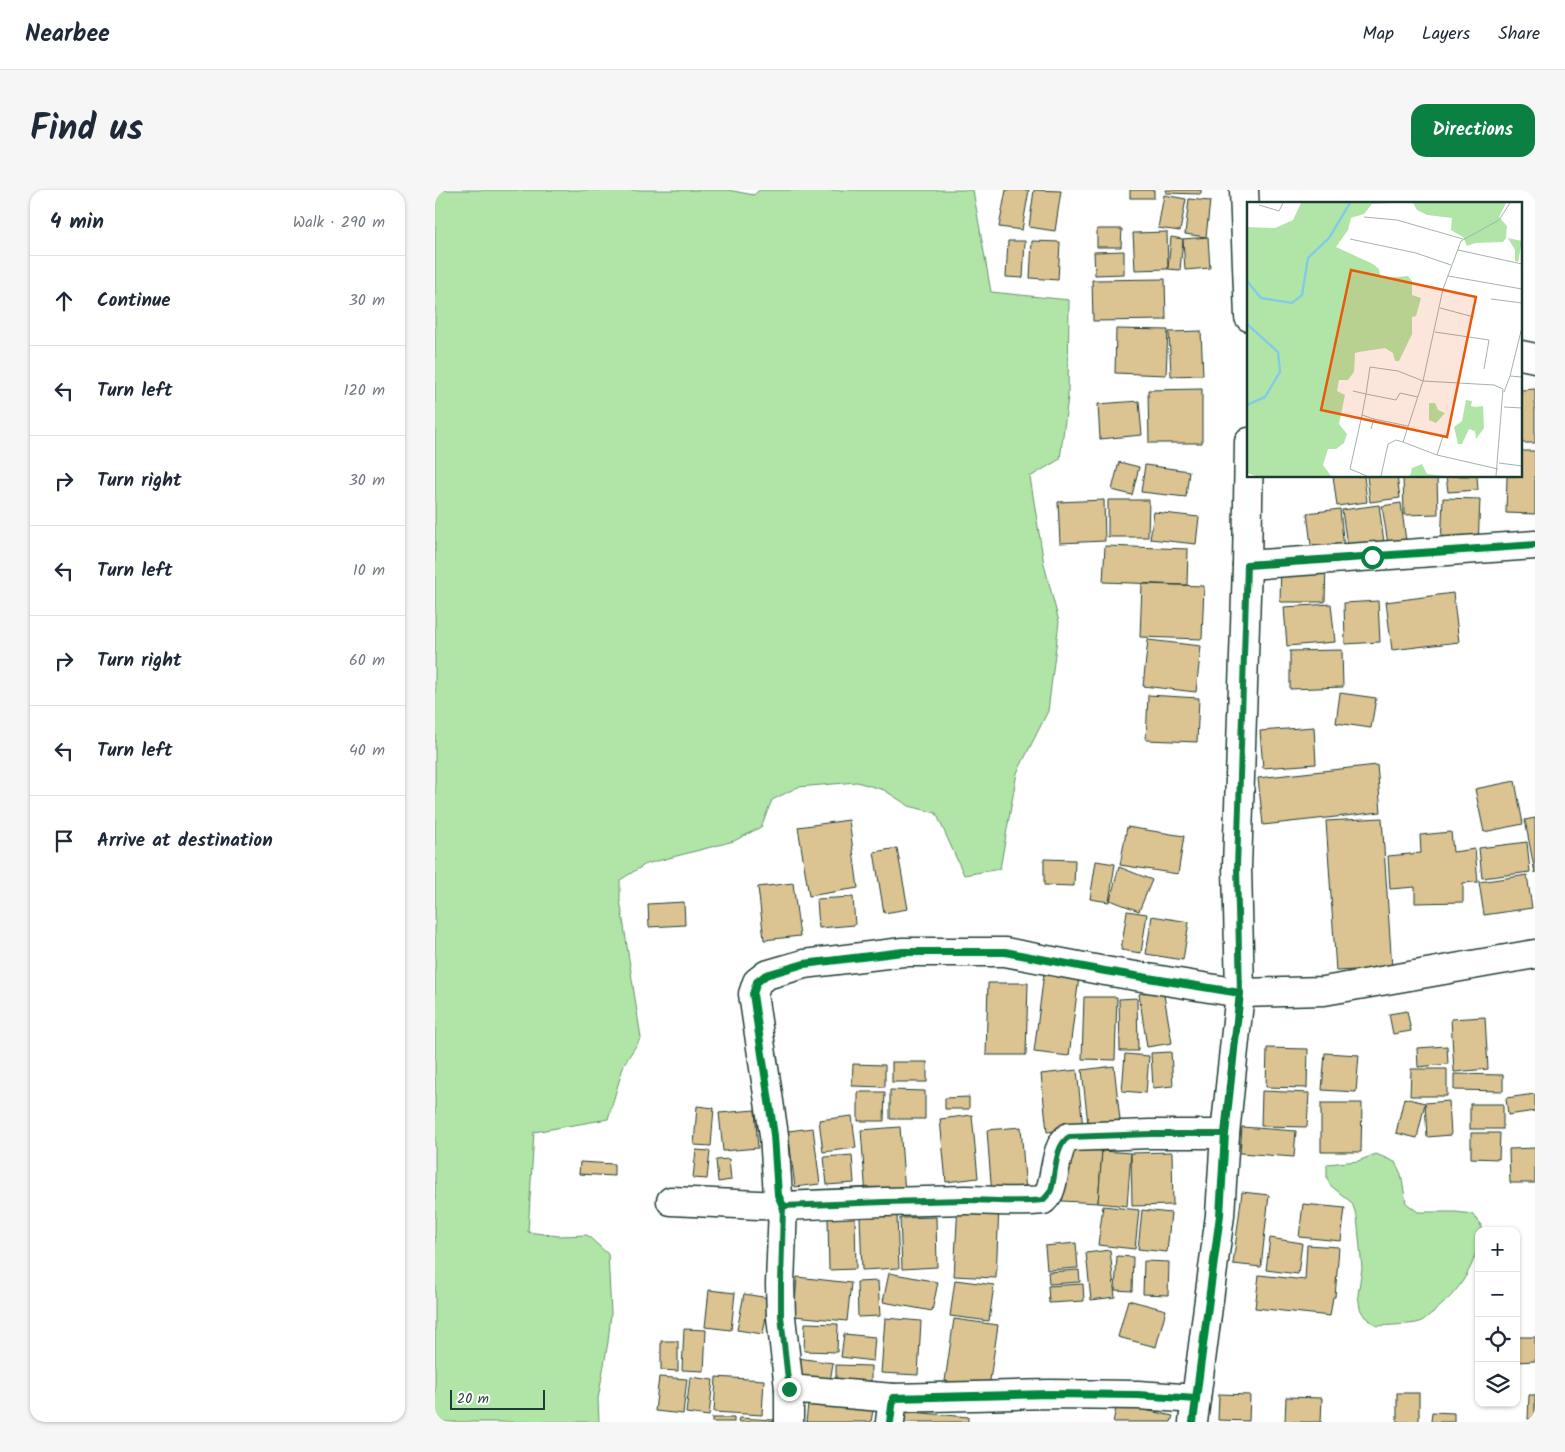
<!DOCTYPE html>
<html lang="en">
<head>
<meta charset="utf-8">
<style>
  :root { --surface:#fff; --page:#f6f6f7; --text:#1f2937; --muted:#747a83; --line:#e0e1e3; --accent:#0b8043 }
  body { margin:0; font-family:Kalam,sans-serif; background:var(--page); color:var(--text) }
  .controls { position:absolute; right:15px; bottom:15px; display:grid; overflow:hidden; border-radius:10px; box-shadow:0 1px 4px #0004 }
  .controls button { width:45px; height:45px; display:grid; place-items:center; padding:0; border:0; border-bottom:1px solid var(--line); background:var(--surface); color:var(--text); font:25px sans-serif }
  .scale { position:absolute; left:15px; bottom:12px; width:95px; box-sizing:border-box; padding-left:5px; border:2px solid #1f3d34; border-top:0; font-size:14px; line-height:18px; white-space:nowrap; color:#1f3d34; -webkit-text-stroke:4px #fff; paint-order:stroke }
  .stop { position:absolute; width:15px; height:15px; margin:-11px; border:4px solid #0b8043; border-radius:50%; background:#fff }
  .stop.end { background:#0b8043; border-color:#fff; box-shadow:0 1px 5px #0008 }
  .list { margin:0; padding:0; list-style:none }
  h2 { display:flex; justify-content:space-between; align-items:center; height:65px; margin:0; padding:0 20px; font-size:21px }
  h2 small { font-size:16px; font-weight:400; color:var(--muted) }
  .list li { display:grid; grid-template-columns:32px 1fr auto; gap:15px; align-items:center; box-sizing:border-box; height:90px; padding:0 20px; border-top:1px solid var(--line) }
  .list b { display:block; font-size:19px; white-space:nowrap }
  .list em { font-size:16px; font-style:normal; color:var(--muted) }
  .icon { flex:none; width:28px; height:28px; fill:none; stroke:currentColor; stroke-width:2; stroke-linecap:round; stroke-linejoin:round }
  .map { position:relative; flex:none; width:1100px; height:1232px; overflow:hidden; border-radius:15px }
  header { display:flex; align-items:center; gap:30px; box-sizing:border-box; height:70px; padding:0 25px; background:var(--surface); border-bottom:1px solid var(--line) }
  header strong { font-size:24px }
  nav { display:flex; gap:28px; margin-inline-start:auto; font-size:18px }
  .intro { display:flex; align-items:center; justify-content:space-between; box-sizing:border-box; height:120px; padding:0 30px }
  h1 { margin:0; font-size:35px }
  .button { padding:12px 22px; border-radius:15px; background:var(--accent); color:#fff; font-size:18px; font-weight:700 }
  main { display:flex; gap:30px; padding:0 30px }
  aside { flex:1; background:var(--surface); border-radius:15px; box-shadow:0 1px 4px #0004 }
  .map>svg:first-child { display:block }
  .green { fill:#b0e5a7; stroke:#68916e }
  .building { fill:#dbc392; stroke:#1f3d34 }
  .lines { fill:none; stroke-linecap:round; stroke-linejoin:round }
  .street-casing { stroke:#1f3d34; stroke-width:31 }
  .secondary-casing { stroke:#1f3d34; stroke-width:31 }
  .street { stroke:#fff; stroke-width:28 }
  .secondary { stroke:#fff; stroke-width:28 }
  .cycleway-casing { stroke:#fff; stroke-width:11 }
  .cycleway { stroke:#00873e; stroke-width:8 }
  .route { stroke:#0b8043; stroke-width:6 }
  .inset-river { fill:none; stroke:#84cce5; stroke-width:2.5 }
  .inset-road { fill:none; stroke:#a5b1ae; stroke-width:1 }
  .view { fill:#e8590c; fill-opacity:0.15; stroke:#e8590c; stroke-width:2.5 }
  .inset-edge { fill:none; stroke:#1f3d34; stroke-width:2.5 }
</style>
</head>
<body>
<header>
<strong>Nearbee</strong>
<nav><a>Map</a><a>Layers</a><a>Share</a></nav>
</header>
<div class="intro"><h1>Find us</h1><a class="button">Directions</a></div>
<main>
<aside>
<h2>4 min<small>Walk · 290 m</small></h2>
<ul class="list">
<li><svg class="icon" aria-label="ahead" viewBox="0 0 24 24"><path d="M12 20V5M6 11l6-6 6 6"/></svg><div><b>Continue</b></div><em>30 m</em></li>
<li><svg class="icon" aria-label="left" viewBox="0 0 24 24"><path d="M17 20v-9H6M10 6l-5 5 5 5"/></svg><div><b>Turn left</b></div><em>120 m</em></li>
<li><svg class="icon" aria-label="right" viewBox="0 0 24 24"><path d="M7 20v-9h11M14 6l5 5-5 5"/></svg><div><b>Turn right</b></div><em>30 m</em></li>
<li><svg class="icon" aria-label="left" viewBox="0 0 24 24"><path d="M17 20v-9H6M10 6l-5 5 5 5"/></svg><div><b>Turn left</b></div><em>10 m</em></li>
<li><svg class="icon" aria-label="right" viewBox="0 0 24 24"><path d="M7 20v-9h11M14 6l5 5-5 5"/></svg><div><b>Turn right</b></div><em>60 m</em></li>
<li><svg class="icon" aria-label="left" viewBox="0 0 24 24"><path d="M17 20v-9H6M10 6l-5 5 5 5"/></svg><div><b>Turn left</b></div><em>40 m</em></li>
<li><svg class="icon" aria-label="arrive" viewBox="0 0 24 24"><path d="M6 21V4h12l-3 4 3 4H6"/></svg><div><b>Arrive at destination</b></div></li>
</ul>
</aside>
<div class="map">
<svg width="1100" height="1232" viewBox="0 0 1100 1232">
  <rect width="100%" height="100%" fill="#fff"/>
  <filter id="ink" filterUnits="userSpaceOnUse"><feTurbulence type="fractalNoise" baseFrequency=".02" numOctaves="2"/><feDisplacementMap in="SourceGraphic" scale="10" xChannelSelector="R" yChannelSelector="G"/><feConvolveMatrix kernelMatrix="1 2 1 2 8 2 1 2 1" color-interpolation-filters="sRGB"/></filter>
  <g filter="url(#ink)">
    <g class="green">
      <path d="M 0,0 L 293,0 L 319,5 L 324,0 L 538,0 L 556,102 L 634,110 L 633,207 L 625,269 L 595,287 L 609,374 L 624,432 L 613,521 L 582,583 L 565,679 L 529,685 L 501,623 L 474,616 L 449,600 L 422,592 L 363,597 L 337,610 L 326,637 L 299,651 L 211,674 L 185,690 L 185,710 L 206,848 L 189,874 L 173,929 L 99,942 L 93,1042 L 124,1046 L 152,1045 L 173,1064 L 176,1123 L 173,1152 L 163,1209 L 164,1232 L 0,1232 Z"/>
      <path d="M 941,964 L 960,972 L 966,984 L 971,1013 L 983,1022 L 1021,1022 L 1037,1024 L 1046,1035 L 1046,1041 L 1044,1041 C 1044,1073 1023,1104 997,1123 C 994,1125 989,1130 985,1132 C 976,1135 952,1135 942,1136 L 930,1127 L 925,1119 L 923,1105 L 927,1078 L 922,1027 L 917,1013 L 895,995 L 892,988 L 892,974 L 923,971 Z"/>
    </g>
    <g class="building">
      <path d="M 571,0 L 594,0 L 587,40 L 564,37 Z"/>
      <path d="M 599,0 L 626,1 L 620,41 L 594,37 Z"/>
      <rect x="695" y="0" width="24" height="8"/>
      <path d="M 731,0 L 766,0 L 766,4 L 731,3 Z"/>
      <path d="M 729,5 L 751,9 L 745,41 L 723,38 Z"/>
      <path d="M 754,9 L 775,11 L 771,47 L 750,44 Z"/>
      <path d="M 662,39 L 687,39 L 686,57 L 662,57 Z"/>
      <path d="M 732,42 L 733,79 L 700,80 L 698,43 Z"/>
      <path d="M 736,47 L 748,49 L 745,80 L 733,79 Z"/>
      <path d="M 773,47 L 775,78 L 750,80 L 748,49 Z"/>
      <path d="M 573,51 L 590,51 L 588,88 L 571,87 Z"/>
      <path d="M 597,51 L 625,52 L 623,90 L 595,88 Z"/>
      <path d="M 689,61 L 689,84 L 660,85 L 659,62 Z"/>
      <path d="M 730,89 L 731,130 L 658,131 L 657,90 Z"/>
      <path d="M 681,139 L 733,140 L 731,185 L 680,183 Z"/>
      <path d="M 766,141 L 768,185 L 736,186 L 734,142 Z"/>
      <path d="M 767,199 L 767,253 L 714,253 L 713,200 Z"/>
      <path d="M 1100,199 L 1100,253 L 1086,253 L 1086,200 Z"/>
      <path d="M 704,211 L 707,245 L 665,249 L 663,214 Z"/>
      <path d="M 1086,261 L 1100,261 L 1100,324 L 1071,323 L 1072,286 L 1086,286 Z"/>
      <path d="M 684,272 L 704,277 L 697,305 L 677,300 Z"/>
      <path d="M 710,275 L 754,281 L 751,307 L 706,302 Z"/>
      <path d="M 898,286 L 929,286 L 932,312 L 902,316 Z"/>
      <path d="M 932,286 L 962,286 L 965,308 L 935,312 Z"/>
      <path d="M 968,286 L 1002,286 L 1003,324 L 969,325 Z"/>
      <path d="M 1011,286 L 1042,286 L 1043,300 L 1013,302 Z"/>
      <path d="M 1008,308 L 1045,309 L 1043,356 L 1006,355 Z"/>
      <path d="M 669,310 L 670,351 L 625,353 L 623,312 Z"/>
      <path d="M 673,310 L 714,310 L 713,347 L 673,347 Z"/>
      <path d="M 966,313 L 971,351 L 953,354 L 947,316 Z"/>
      <path d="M 944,315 L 949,352 L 912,356 L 907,320 Z"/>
      <path d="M 905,319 L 909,359 L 877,363 L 872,323 Z"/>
      <path d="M 719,322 L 764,327 L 761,354 L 715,349 Z"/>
      <path d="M 670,356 L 753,359 L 752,395 L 668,392 Z"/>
      <path d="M 846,374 L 891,375 L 890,412 L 845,412 Z"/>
      <path d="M 707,394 L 769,396 L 767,449 L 705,447 Z"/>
      <path d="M 1018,403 L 1024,452 L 957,460 L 951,412 Z"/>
      <path d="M 943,411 L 945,452 L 910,454 L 909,413 Z"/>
      <path d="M 896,414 L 900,452 L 852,456 L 849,417 Z"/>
      <path d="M 713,450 L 766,456 L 761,502 L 708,496 Z"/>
      <path d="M 907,460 L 908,497 L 855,499 L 855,461 Z"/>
      <path d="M 905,503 L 941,508 L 936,538 L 901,533 Z"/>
      <path d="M 713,505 L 764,508 L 762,552 L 711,550 Z"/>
      <path d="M 879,537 L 881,574 L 828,578 L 825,541 Z"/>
      <path d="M 942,575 L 946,622 L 828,635 L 823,588 Z"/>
      <path d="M 1080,591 L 1088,634 L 1049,642 L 1040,599 Z"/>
      <path d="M 947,628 L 957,778 L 901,781 L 891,631 Z"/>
      <path d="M 1100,628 L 1100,683 L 1090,630 Z"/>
      <path d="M 414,630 L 423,698 L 374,706 L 363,637 Z"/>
      <path d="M 692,637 L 749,646 L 743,684 L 685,675 Z"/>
      <path d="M 1016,642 L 1018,662 L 1040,659 L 1043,692 L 1028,693 L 1028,712 L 980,713 L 980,697 L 955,699 L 953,666 L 986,663 L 985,645 Z"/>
      <path d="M 1092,652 L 1095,682 L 1047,688 L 1044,658 Z"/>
      <path d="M 462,658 L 473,719 L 449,723 L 439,662 Z"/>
      <path d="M 609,669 L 640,670 L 639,696 L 609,695 Z"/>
      <path d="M 661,671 L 680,674 L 674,712 L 655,709 Z"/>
      <path d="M 684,677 L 717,690 L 704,721 L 675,710 Z"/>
      <path d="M 1092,685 L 1097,718 L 1049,725 L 1044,692 Z"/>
      <path d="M 358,693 L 365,746 L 329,750 L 323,697 Z"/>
      <path d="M 418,707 L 420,735 L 384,738 L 382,709 Z"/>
      <path d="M 249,712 L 250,735 L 214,737 L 213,714 Z"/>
      <path d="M 692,721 L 712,724 L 706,763 L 686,760 Z"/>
      <path d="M 717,726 L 754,732 L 748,770 L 711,764 Z"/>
      <path d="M 609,783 L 644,787 L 634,866 L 599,862 Z"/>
      <path d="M 553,793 L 593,793 L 591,865 L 551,865 Z"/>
      <path d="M 728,799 L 737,853 L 712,857 L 704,804 Z"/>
      <path d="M 649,807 L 682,807 L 680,870 L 647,869 Z"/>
      <path d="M 702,808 L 703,861 L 685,861 L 684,809 Z"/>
      <path d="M 972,821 L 976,841 L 958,844 L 954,824 Z"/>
      <path d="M 1050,827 L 1053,879 L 1019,882 L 1016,829 Z"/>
      <path d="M 1012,856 L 1013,874 L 983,877 L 982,858 Z"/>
      <path d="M 832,858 L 873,859 L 872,898 L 831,897 Z"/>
      <path d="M 736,862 L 738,896 L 718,898 L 716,863 Z"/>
      <path d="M 890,863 L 924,865 L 921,902 L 887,900 Z"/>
      <path d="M 690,864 L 714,866 L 711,903 L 687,901 Z"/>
      <rect x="457" y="872" width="35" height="20"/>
      <path d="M 418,874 L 450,875 L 450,897 L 417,896 Z"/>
      <path d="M 679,876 L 685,930 L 653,934 L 647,880 Z"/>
      <path d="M 976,879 L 1012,879 L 1012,906 L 975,906 Z"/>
      <path d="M 642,880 L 648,938 L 612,942 L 606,884 Z"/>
      <path d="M 1019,884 L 1068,885 L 1068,901 L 1019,900 Z"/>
      <path d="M 455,900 L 490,901 L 490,929 L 455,929 Z"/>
      <path d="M 827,901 L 874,903 L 872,937 L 826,936 Z"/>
      <path d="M 423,902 L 450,902 L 449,931 L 423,931 Z"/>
      <path d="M 1100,904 L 1100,921 L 1073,925 L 1071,908 Z"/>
      <path d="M 534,907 L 534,919 L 510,919 L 510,908 Z"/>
      <path d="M 969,908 L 990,913 L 982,948 L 961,943 Z"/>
      <path d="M 1014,911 L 1016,945 L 992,947 L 990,913 Z"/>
      <path d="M 886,913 L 927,913 L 926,962 L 886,962 Z"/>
      <rect x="1035" y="914" width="33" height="25"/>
      <path d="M 262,916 L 279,918 L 276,956 L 259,955 Z"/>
      <path d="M 320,920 L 323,958 L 288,961 L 284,923 Z"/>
      <path d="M 537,925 L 543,988 L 511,992 L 505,929 Z"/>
      <path d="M 417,926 L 421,958 L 388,962 L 384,930 Z"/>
      <path d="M 465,937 L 470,1003 L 431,1006 L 426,940 Z"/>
      <path d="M 586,937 L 591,1003 L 557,1006 L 552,940 Z"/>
      <path d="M 807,937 L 861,941 L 859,967 L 805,963 Z"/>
      <path d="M 378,938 L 385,994 L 360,997 L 353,941 Z"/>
      <path d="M 1036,943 L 1065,943 L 1064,969 L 1036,968 Z"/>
      <path d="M 631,958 L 667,961 L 663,1013 L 627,1011 Z"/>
      <path d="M 1100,958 L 1100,993 L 1075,993 L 1074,959 Z"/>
      <path d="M 261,960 L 275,961 L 272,989 L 258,988 Z"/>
      <path d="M 667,961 L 696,963 L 692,1016 L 663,1013 Z"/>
      <path d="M 737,962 L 738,1015 L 697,1016 L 696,963 Z"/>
      <path d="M 417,965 L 419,993 L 392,995 L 389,967 Z"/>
      <path d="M 294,969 L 296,990 L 283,992 L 281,970 Z"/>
      <path d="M 145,972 L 179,974 L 179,986 L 144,984 Z"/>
      <path d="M 807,1002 L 834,1005 L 826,1077 L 798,1074 Z"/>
      <path d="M 523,1014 L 564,1016 L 561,1088 L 519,1086 Z"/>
      <path d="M 868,1014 L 910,1018 L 906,1051 L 864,1047 Z"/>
      <path d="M 668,1016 L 704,1020 L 700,1059 L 663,1055 Z"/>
      <path d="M 707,1020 L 736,1023 L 732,1062 L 703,1059 Z"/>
      <path d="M 462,1026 L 464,1078 L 427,1080 L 425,1027 Z"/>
      <path d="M 420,1027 L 421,1079 L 394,1080 L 393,1028 Z"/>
      <path d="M 501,1027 L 502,1077 L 467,1079 L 465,1028 Z"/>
      <path d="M 835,1048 L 867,1053 L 863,1084 L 831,1080 Z"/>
      <path d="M 641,1053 L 643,1078 L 612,1080 L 610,1056 Z"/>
      <path d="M 872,1055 L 904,1057 L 900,1107 L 898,1107 L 895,1126 L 820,1118 L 824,1085 L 870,1090 Z"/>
      <path d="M 675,1060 L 680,1107 L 656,1110 L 651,1063 Z"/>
      <path d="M 682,1066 L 698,1067 L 697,1101 L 680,1100 Z"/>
      <path d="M 709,1071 L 734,1072 L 733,1105 L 708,1104 Z"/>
      <path d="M 644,1080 L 645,1092 L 614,1094 L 613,1082 Z"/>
      <path d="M 454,1083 L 503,1092 L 497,1121 L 448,1112 Z"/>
      <path d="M 362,1087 L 416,1093 L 412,1131 L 359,1126 Z"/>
      <path d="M 520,1090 L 559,1095 L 554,1131 L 515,1126 Z"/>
      <path d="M 443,1091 L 445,1126 L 423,1127 L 422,1092 Z"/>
      <path d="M 648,1094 L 649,1111 L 614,1113 L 613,1096 Z"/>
      <path d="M 274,1100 L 300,1103 L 296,1140 L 270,1137 Z"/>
      <path d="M 309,1104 L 334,1108 L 328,1144 L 302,1140 Z"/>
      <path d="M 693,1110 L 731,1120 L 721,1157 L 683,1147 Z"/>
      <path d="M 450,1128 L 486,1131 L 483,1185 L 446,1183 Z"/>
      <path d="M 519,1129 L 563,1135 L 554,1197 L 510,1191 Z"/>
      <path d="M 370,1133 L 403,1134 L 402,1162 L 369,1161 Z"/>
      <path d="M 249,1139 L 271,1140 L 269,1181 L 247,1180 Z"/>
      <path d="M 409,1144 L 440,1147 L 438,1171 L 406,1167 Z"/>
      <path d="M 1081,1147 L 1100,1147 L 1100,1171 L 1081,1172 Z"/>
      <path d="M 226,1151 L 243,1151 L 243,1181 L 226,1180 Z"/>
      <path d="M 363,1168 L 398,1173 L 394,1198 L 360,1193 Z"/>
      <path d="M 401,1175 L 436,1176 L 436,1199 L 401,1199 Z"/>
      <path d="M 224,1187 L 252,1189 L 248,1224 L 220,1221 Z"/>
      <path d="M 255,1187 L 278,1190 L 274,1226 L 251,1223 Z"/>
      <path d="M 281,1187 L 329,1190 L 327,1225 L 279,1222 Z"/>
      <rect x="962" y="1203" width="22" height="29"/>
      <path d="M 784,1204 L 815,1205 L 814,1231 L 783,1230 Z"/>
      <path d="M 374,1205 L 439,1214 L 436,1232 L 371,1232 Z"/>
      <path d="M 1094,1205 L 1100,1205 L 1100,1230 L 1093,1229 Z"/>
      <path d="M 851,1207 L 887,1208 L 886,1232 L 850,1232 Z"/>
      <path d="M 682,1214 L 738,1226 L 736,1232 L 678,1232 Z"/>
      <path d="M 466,1221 L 533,1227 L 533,1232 L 465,1232 Z"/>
      <path d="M 997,1222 L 1019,1223 L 1019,1232 L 996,1232 Z"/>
      <rect x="277" y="1228" width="22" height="4"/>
      <path d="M 304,1228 L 339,1230 L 339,1232 L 303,1232 Z"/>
    </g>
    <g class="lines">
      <defs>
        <g id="street">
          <path d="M 1086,165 L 1100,168"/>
          <path d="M 812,375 L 1100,355"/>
          <path d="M 236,1011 L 348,1016"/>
          <path d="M 348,1016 L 343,1005 L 339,945 L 318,804 L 322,792 L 331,785 L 369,774 L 468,762 L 570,762 L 670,781 L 805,803 L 790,944 L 785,1025 L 758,1232"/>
          <path d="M 354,1199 L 354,1232"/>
          <path d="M 458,1208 L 354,1199 L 346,1127 L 345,1094 L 348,1016 C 409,1013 470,1011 531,1010 C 557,1010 582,1013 608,1010 C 611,1007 614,1004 615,1000 C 621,986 620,955 634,947 L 715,944 L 790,944"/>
          <path d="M 455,1232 L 458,1208 L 614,1204 L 703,1205 L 761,1209"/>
        </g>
        <g id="secondary">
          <path d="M 809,0 L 814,127"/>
          <path d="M 814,252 L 812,375 L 802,677 L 805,803 L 889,801 L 1100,764"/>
        </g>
      </defs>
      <use href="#street" class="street-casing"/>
      <use href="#secondary" class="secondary-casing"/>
      <use href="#street" class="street"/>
      <use href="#secondary" class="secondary"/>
      <defs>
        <g id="cycleway">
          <path d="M 812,375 L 1100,355"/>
          <path d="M 348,1016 L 343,1005 L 339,945 L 318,804 L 322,792 L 331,785 L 369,774 L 468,762 L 570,762 L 670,781 L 805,803 L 790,944 L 785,1025 L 758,1232"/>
          <path d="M 455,1232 L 458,1208 L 614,1204 L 703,1205 L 761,1209"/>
        </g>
      </defs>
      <use href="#cycleway" class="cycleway-casing"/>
      <use href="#cycleway" class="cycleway"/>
    </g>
  </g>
  <g class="lines" filter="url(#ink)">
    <path class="route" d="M 354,1199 L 346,1126 L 346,1094 L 348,1016 C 409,1013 470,1011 531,1010 C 557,1010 582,1013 608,1010 C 611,1007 614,1004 616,1000 C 621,986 619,956 634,947 L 716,944 L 790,944 L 805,803 L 802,677 L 812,375 L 937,367"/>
  </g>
  <g transform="translate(812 12)">
    <rect width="275" height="275" fill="#fff"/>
    <path d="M 54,1 L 145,1 L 125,2 L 117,12 L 104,16 L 101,28 L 89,45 L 126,62 L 132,67 L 133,73 L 140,76 L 161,74 L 165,79 L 165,93 L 174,96 L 169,114 L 165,115 L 165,132 L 152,159 L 148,159 L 146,151 L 138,146 L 112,150 L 108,151 L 107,170 L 101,178 L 92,178 L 90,189 L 98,193 L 92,222 L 100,232 L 97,241 L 89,247 L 81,247 L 76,263 L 84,274 L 9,274 L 0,271 L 0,25 L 28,26 L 46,18 ZM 166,1 L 259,1 L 252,15 L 260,24 L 259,36 L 256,40 L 228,41 L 220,44 L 216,35 L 204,28 L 205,16 L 180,13 L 170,8 ZM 261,36 L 275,39 L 271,60 L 268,59 L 268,48 ZM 219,198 L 225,199 L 224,204 L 228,205 L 236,204 L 237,226 L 229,237 L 228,229 L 222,227 L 215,242 L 211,242 L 207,225 L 215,219 ZM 182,201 L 188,201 L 191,208 L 198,211 L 189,221 L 182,218 ZM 175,262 L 180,272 L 198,274 L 163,274 L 165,266 Z" fill="#b0e5a7"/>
    <path class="inset-river" d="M 0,79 L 14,96 L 45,101 L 55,93 L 61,56 L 82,36 L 103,1M 0,122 L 31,150 L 33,170 L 18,195 L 0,203"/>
    <path class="inset-road" d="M 12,3 L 32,9 L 36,1M 117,15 L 150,18 L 216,37M 103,37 L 169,51 L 204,63M 211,48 L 275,62M 201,74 L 275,87M 244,97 L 275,101M 193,106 L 227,115M 275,125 L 263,174 L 275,175M 188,130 L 242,138 L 237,167M 106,189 L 119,192 L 123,165 L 151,169 L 176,179 L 156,240 L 149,238 L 141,242 L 134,274M 257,190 L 263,174M 257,205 L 275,206M 115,213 L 103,267 L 120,274M 127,217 L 115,213 L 119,192 L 149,198 L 153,191 L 171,195M 124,227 L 127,217 L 161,224M 156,240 L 190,253 L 251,267M 190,253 L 196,234M 252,261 L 275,264M 249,274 L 256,187 L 247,183 L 176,179 L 196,87 L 214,39 L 252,18 L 263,1"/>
    <path class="view" d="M 104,68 L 229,95 L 200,235 L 74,208 Z"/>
    <rect width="275" height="275" class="inset-edge"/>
  </g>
</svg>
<div class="controls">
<button>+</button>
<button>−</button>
<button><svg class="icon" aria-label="locate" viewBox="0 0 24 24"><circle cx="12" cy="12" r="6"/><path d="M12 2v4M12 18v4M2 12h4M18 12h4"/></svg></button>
<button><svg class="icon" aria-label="layers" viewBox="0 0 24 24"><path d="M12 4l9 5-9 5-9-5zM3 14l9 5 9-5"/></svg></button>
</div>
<div class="scale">20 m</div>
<div class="stop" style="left:937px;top:367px"></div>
<div class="stop end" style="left:354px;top:1199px"></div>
</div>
</main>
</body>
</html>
